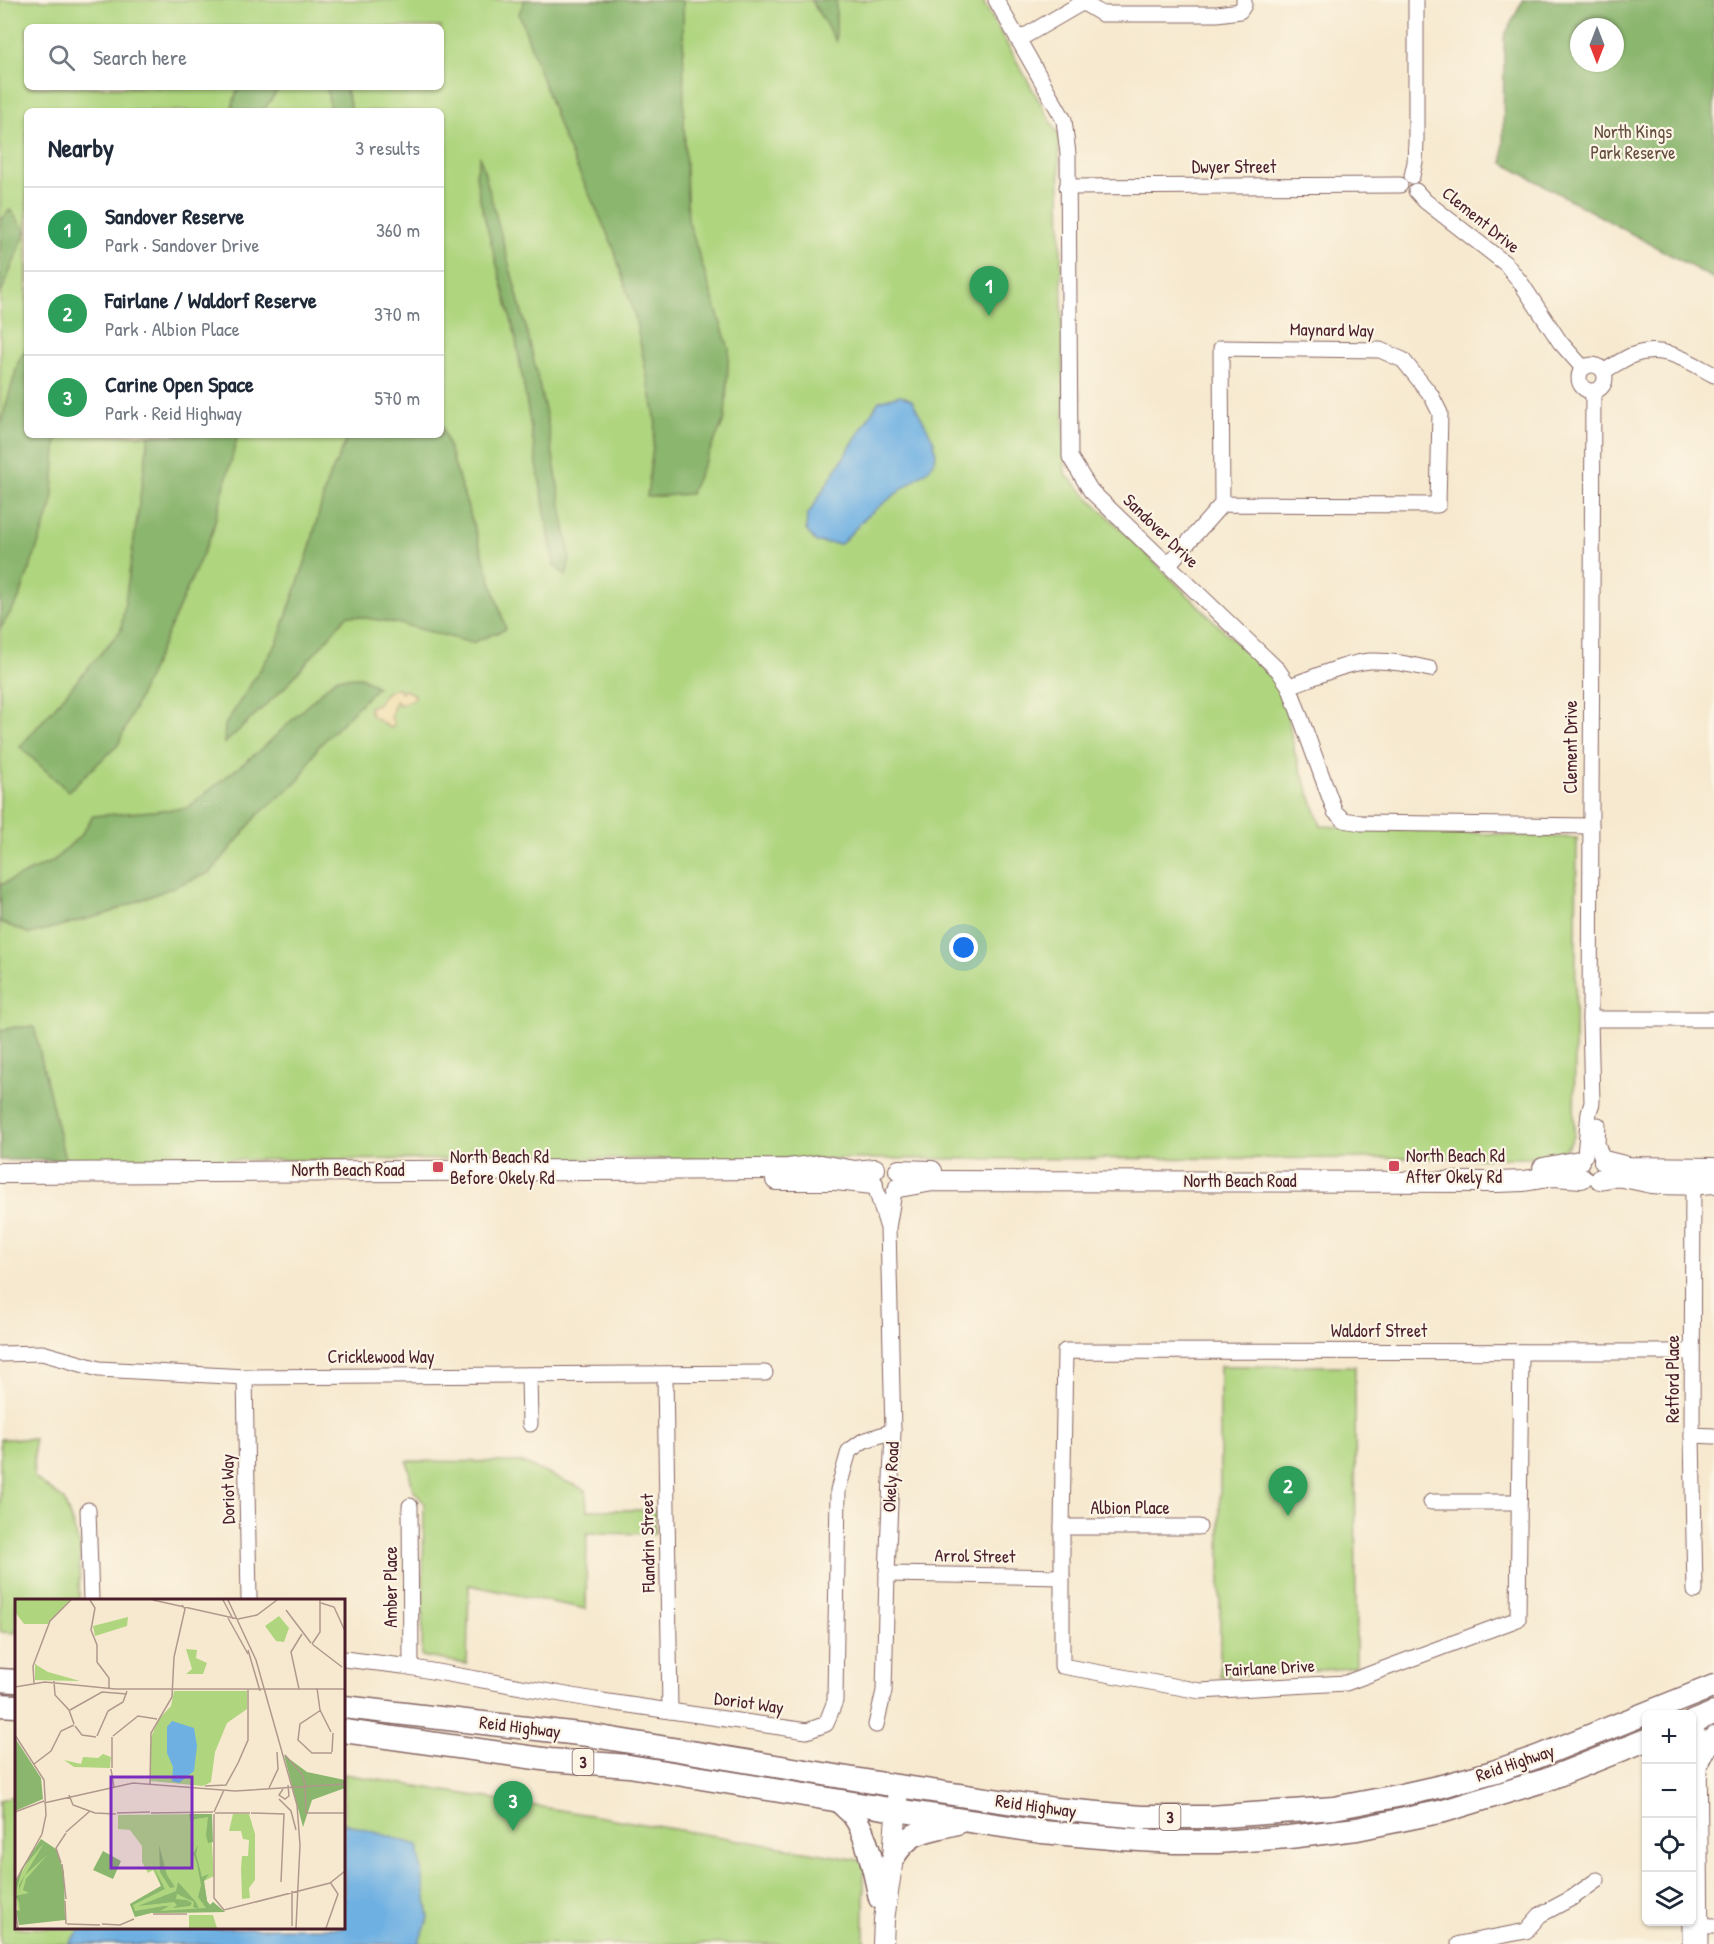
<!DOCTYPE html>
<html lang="en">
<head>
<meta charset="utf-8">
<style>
  :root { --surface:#fff; --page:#f6f6f7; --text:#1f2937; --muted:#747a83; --line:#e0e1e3; --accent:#db2777 }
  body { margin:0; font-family:"Patrick Hand",sans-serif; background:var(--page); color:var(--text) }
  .controls { position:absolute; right:18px; bottom:18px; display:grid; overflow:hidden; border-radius:9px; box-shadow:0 2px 4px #0004 }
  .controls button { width:54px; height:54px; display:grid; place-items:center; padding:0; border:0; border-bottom:2px solid var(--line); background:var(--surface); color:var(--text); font:30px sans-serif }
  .compass { position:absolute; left:1570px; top:18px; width:54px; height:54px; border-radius:50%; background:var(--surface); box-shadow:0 2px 4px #0004; rotate:180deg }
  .you { position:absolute; left:964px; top:948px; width:21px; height:21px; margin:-15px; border:4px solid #fff; border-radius:50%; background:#1a73e8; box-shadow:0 0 0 9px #1a73e833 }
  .badge { display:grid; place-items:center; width:39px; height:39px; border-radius:50%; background:var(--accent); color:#fff; font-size:20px; font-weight:700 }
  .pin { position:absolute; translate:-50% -50px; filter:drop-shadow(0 2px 3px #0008) }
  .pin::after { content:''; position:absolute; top:32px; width:21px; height:18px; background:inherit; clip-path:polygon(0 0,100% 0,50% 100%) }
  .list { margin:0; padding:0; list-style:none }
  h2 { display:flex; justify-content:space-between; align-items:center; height:78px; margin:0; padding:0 24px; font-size:26px }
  h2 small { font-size:20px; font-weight:400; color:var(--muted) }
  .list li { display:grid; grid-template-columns:39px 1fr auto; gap:18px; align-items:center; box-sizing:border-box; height:84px; padding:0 24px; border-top:2px solid var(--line) }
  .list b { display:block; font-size:22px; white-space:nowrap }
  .list p { margin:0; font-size:20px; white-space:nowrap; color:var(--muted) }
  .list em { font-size:20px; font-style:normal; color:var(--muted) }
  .icon { flex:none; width:33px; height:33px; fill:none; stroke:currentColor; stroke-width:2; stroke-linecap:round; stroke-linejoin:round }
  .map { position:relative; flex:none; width:1714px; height:1944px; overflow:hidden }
  .search { position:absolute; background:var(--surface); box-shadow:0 2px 4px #0004; left:24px; top:24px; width:420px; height:66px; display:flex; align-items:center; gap:15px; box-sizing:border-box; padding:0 21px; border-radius:9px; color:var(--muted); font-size:22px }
  .panel { position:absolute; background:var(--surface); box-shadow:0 2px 4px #0004; left:24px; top:108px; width:420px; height:330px; border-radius:9px }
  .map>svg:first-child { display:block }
  .green { fill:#afd57f; stroke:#7c7a55; stroke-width:1.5; fill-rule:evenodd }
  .forest { fill:#8bb66e; stroke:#6a6a4c; stroke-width:1.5; fill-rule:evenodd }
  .sand { fill:#eeda9e; stroke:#9c7c64; stroke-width:1.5 }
  .water { fill:#6eb0e2; stroke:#5c6886; stroke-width:1.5 }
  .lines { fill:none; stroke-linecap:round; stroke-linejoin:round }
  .minor-casing { stroke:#866664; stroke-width:17 }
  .major-casing { stroke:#866664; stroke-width:22 }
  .highway-casing { stroke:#866664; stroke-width:25 }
  .minor { stroke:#fff; stroke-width:15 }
  .major { stroke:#fff; stroke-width:20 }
  .highway { stroke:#fff; stroke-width:22 }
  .poi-dot { fill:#d1495b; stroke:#fcf5e5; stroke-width:2 }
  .labels { text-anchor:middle; stroke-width:4.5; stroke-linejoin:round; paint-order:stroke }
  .shield { fill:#fcf5e5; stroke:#7f5f63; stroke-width:1.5 }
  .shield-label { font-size:16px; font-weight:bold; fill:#4a1f2b }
  .park-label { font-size:18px; fill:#634c40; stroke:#fcf5e5 }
  .street-label { font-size:18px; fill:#4a1f2b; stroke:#fcf5e5 }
  .poi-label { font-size:18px; fill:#4a1f2b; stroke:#fcf5e5; text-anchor:start }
  .inset-road { fill:none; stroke:#b1988d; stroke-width:1.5 }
  .view { fill:#7b2cbf; fill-opacity:0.15; stroke:#7b2cbf; stroke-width:3 }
  .inset-edge { fill:none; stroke:#4a1f2b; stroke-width:3 }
</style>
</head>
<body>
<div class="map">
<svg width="1714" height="1944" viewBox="0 0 1714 1944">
  <rect width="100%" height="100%" fill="#fcf5e5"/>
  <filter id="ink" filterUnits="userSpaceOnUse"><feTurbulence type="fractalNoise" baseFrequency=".0167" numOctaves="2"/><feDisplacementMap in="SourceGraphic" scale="12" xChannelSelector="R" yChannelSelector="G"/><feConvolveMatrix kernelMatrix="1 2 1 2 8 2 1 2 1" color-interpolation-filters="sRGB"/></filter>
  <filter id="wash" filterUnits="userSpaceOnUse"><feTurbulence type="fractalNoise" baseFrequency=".008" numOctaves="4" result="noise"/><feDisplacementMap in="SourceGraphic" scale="24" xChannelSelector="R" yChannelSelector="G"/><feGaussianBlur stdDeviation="1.35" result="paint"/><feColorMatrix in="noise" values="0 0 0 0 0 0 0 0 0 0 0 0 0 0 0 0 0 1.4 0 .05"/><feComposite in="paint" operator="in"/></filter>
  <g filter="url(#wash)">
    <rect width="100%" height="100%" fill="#f6e9cf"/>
    <g class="green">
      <path d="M 0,0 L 982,0 L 1059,136 L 1065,474 L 1282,688 L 1295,754 L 1321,826 L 1577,838 L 1574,1136 C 1568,1151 1558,1154 1543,1158 L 0,1160 ZM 27,27 L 441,27 L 441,87 L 27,87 ZM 27,111 L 441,111 L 441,435 L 27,435 Z"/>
      <path d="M 1220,1366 L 1355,1366 L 1356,1666 L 1338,1669 L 1220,1676 Z"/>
      <path d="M 0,1439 L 34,1439 L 34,1477 L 64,1500 L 80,1546 L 79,1600 L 16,1600 L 16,1633 L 0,1632 Z"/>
      <path d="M 407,1461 L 520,1462 L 586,1490 L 587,1510 L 655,1510 L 655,1534 L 587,1533 L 586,1609 L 469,1585 L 467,1664 L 422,1656 L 424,1503 L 413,1490 Z"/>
      <path d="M 344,1774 L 864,1861 L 864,1944 L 0,1944 L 0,1800 L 16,1795 L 16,1928 L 344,1928 Z"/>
    </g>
    <g class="forest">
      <path d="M 525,0 L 683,0 L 684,121 L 688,220 L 729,349 L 725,418 L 690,494 L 647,497 L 656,421 L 635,317 L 613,246 L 562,135 L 519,13 Z"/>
      <path d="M 811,0 L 836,0 L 836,41 Z"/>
      <path d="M 1523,0 L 1714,0 L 1714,279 L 1503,163 L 1504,37 ZM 1579,27 L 1615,27 L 1615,63 L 1579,63 Z"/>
      <path d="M 240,87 L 280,87 L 263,111 L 231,111 L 237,91 Z"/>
      <path d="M 327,87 L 345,87 L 352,111 L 330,111 Z"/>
      <path d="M 480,156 L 528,335 L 547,419 L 570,559 L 566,576 L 554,565 L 515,334 L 480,200 L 476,175 Z"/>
      <path d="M 10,210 L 26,231 L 0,296 L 0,221 Z"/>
      <path d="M 27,347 L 27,435 L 57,435 L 52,505 L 19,599 L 0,629 L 0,426 L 19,360 Z"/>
      <path d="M 441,422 L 506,629 L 472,643 L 401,624 L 348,615 L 286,686 L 224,744 L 225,725 L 277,643 L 309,551 L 327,482 L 349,435 L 441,435 Z"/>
      <path d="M 149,435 L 238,435 L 212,533 L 118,745 L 68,791 L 20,747 L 121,630 Z"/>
      <path d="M 361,677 L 377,687 L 318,747 L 299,780 L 258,815 L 211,872 L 106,914 L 30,934 L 0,922 L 0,885 L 53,861 L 82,834 L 93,816 L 187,808 L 264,747 L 336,678 Z"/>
      <path d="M 15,1027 L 34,1027 L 65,1160 L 0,1160 L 0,1031 Z"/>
    </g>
    <path class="sand" d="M 399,688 L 401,693 L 405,690 L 415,695 L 414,699 L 398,705 L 397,701 L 395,702 L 391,716 L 394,725 L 390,728 L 371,715 L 369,707 L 378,704 C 383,695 387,689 399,688 Z"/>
    <g class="water">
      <path d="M 900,395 L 912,400 L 934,441 L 936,455 L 930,468 L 867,516 L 841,544 L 816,542 L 806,530 L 807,516 L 879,401 Z"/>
      <path d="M 344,1823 L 418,1845 L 429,1918 L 418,1944 L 68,1944 L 82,1928 L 344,1928 Z"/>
    </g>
  </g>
  <g filter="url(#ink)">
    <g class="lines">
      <defs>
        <g id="minor">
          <path d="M 996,0 L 1064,120 L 1068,154 L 1070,457 L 1091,491 L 1278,670 L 1289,686 L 1335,812 L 1344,820 L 1361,823 L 1591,826"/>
          <path d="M 1082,2 L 1102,14 L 1217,14 L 1240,11 L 1244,5 L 1244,0"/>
          <path d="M 1018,40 L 1087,0"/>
          <path d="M 1412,176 L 1415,162 L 1416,142 L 1416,0"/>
          <path d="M 1067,187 L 1400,185"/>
          <path d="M 1416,191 L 1425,201 L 1506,264 L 1521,283 L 1560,342 L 1583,368"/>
          <circle cx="1592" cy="378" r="13"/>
          <path d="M 1604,371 C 1613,366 1623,359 1633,355 C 1664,344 1688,361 1714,375"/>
          <path d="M 1168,565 L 1222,504 L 1438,505 L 1440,413 L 1431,395 L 1403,360 L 1380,350 L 1221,348 L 1222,504"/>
          <path d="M 1289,686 C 1313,678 1345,663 1370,661 C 1391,660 1410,664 1430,669"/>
          <path d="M 1590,1019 L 1714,1019"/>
          <path d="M 1598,1125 L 1597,1143 L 1602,1158"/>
          <path d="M 1585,1155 L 1589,1112 L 1592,1103 L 1590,1019 L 1593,391"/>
          <path d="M 1693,1174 L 1692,1435 L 1695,1591"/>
          <path d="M 876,1189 L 887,1225"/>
          <path d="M 1521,1352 L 1518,1619 L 1346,1683 L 1200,1691 L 1062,1666 L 1062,1527 L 1065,1351 L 1692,1352"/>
          <path d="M 0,1354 L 42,1353 L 99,1369 L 245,1377 L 765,1373"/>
          <path d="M 529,1375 L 530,1424"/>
          <path d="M 665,1375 L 670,1711"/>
          <path d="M 245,1377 L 249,1600"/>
          <path d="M 1692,1435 L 1714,1436"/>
          <path d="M 1431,1502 L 1519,1502"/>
          <path d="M 410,1506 L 411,1667"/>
          <path d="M 88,1510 L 91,1600"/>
          <path d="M 1062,1527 L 1199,1527"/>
          <path d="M 887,1574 L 1062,1577"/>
          <path d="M 344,1659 L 403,1666 L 595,1700 L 807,1731 L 826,1724 L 835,1701 L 838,1490 L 849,1451 L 863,1441 L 893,1431"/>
          <path d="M 1692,1724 L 1699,1736 L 1699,1746 L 1701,1944"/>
          <path d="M 876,1725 L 884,1691 L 887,1574 L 893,1431 L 888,1228 L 894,1192"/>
          <path d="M 1690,1925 L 1714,1926"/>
          <path d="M 1459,1944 L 1526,1931 L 1540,1915 L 1572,1898 L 1597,1880"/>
          <path d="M 1690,1944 L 1690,1922"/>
        </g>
        <g id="major">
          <path d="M 1604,1161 L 1628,1167 L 1714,1168"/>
          <path d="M 1543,1168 L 1579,1161"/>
          <path d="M 899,1170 L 932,1171"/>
          <path d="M 0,1173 L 788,1169 L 821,1165 L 855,1171 L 875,1169"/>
          <path d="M 1600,1179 C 1621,1173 1632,1180 1652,1183 C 1673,1185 1693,1185 1714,1183"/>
          <path d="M 776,1180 L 836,1180 L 873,1184"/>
          <path d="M 899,1187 L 933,1181 L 1497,1182 L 1524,1181 L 1554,1176 L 1582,1178"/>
          <path d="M 883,1944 L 884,1920 L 893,1858 L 898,1786"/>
        </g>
        <g id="highway">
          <path d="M 0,1680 L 16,1681"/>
          <path d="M 0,1705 L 16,1706"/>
          <path d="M 344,1707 L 588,1735 L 884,1784 L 1055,1809 L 1141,1817 L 1210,1817 L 1334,1808 L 1402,1795 L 1442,1786 L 1493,1772 L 1537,1757 L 1714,1686"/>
          <path d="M 1692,1722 L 1714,1713"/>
          <path d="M 344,1731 L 550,1760 L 629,1766 L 883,1808 L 1042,1832 L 1123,1839 L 1174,1842 L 1218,1842 L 1289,1837 L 1357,1829 L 1444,1811 L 1546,1780 L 1646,1740"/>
          <path d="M 1700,1758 L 1705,1748 L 1714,1738"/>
          <path d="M 839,1801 C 843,1806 849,1810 853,1815 C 867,1832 875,1876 880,1898"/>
          <path d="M 893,1858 C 910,1829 927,1831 957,1823"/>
        </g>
      </defs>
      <use href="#minor" class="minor-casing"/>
      <use href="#major" class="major-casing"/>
      <use href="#highway" class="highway-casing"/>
      <use href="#minor" class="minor"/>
      <use href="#major" class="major"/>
      <use href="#highway" class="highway"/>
    </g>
  </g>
  <g class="poi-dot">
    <rect x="1388" y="1160" width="12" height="12" rx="3"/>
    <rect x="432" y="1161" width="12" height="12" rx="3"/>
  </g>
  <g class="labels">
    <g class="shield">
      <rect x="572.5" y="1749" width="21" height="26" rx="4.5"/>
      <rect x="1159.5" y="1804" width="21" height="26" rx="4.5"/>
    </g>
    <g class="shield-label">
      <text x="583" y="1768">3</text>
      <text x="1170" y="1823">3</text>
    </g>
    <g class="park-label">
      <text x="1633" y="138">North Kings<tspan x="1633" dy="21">Park Reserve</tspan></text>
    </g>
    <g class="street-label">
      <text x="1234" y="173">Dwyer Street</text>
      <text transform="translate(1481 220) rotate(39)" y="6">Clement Drive</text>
      <text transform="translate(1332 330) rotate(1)" y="6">Maynard Way</text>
      <text transform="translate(1161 531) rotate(44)" y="6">Sandover Drive</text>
      <text transform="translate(1571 747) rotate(-90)" y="6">Clement Drive</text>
      <text x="348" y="1176">North Beach Road</text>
      <text x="1240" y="1187">North Beach Road</text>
      <text x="1379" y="1337">Waldorf Street</text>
      <text x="381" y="1363">Cricklewood Way</text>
      <text transform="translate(1673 1379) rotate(-90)" y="6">Retford Place</text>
      <text transform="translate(891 1477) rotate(-87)" y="6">Okely Road</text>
      <text transform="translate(228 1489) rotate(-91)" y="6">Doriot Way</text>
      <text x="1130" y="1514">Albion Place</text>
      <text transform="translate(648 1543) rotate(-91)" y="6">Flandrin Street</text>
      <text transform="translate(975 1556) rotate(1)" y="6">Arrol Street</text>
      <text transform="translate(391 1587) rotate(-90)" y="6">Amber Place</text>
      <text transform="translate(1270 1668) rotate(-3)" y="6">Fairlane Drive</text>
      <text transform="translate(749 1703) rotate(8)" y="6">Doriot Way</text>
      <text transform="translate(520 1727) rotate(7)" y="6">Reid Highway</text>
      <text transform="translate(1515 1763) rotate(-19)" y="6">Reid Highway</text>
      <text transform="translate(1036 1806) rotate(8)" y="6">Reid Highway</text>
    </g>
    <g class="poi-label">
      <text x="1406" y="1162">North Beach Rd<tspan x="1406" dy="21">After Okely Rd</tspan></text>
      <text x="450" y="1163">North Beach Rd<tspan x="450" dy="21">Before Okely Rd</tspan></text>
    </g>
  </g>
  <g transform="translate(15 1599)">
    <rect width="330" height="330" fill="#f6e9cf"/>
    <path d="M 0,1 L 55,1 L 33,25 L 9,25 L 0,13 ZM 264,17 L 274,29 L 269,43 L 261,42 L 250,27 ZM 113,18 L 112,27 L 80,37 L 78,27 ZM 171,50 L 182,51 L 181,59 L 192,64 L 188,75 L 171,75 L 177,70 ZM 20,65 L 33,73 L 65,82 L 20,81 ZM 159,92 L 232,92 L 232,110 L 212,124 L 200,153 L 196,183 L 188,187 L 136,182 L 136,138 L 144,120 L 156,107 ZM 88,155 L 96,158 L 95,169 L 59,168 L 49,161 L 66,165 L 68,158 L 83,159 ZM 195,215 L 199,277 L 189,282 L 192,302 L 195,306 L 198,303 L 210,313 L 136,314 L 120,318 L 115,305 L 146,287 L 138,271 L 133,274 L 127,263 L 127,247 L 115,231 L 103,230 L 103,216 ZM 218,215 L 234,215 L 240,235 L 240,281 L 234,289 L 235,299 L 227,300 L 226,269 L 227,257 L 233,257 L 234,241 L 228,240 L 226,232 L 214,232 ZM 26,241 L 40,250 L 48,273 L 49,320 L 4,326 L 0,284 ZM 174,316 L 198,316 L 202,329 L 174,329 Z" fill="#afd57f"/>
    <path d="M 0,139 L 26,179 L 28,200 L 0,212 ZM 269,156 L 292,173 L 330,181 L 330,189 L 297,201 L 288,228 ZM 174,215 L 197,215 L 198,243 L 193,244 L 191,236 L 193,218 L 175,221 ZM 26,240 L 41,250 L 49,273 L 50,321 L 4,326 L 1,311 L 5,312 L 4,303 L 0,297 L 14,294 L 8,291 L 11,280 L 32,256 L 10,276 L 4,291 L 4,286 L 29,244 L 8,269 L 0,295 L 0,285 L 6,270 ZM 144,246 L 152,276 L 160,288 L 155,289 L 145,273 ZM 183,246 L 181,255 L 187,278 L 194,275 L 189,282 L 192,302 L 195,306 L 198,303 L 210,313 L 136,314 L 120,318 L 115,305 L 146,287 L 138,267 L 150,290 L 118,306 L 120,312 L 149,307 L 154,307 L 145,312 L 191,309 L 183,298 L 186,286 L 182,265 L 179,256 L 176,258 ZM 88,252 L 106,262 L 98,280 L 78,271 ZM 163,283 L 181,303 L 184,310 L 178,308 L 179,303 L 162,295 L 161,300 L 172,301 L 177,304 L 175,307 L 158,309 L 162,306 L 159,303 L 123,307 L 161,292 Z" fill="#8bb66e"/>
    <path d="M 157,122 L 179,129 L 182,147 L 179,172 L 164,184 L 157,182 L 158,168 L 152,154 L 152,128 Z" fill="#6eb0e2"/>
    <path class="inset-road" d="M 75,1 L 80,9 L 76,31 L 82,46 L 82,63 L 94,79 L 94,90M 138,1 L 223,20 L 242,16 L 262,1M 208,1 L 218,20M 213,1 L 241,61 L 282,206 L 285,246 L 281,329M 306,4 L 319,8 L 330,32M 271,11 L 296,44M 213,19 L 233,55M 297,45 L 305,33 L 305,1M 297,45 L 327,68M 233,51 L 245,92M 39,82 L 40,96 L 54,111 L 59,125M 19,84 L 18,67 L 35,22 L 56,1M 0,88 L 30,83 L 100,90 L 330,90M 302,89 L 305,111 L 316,133M 284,90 L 276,53 L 287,35M 55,111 L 87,93 L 112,95M 306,111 L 285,125 L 283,141 L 297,154 L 317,154M 60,127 L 67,136 L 81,138M 0,136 L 29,181 L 31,216 L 27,235 L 0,283M 82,137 L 93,112 L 108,103 L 112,92M 98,137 L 123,117 L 142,120M 317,153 L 318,134M 270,156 L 287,175 L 290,186M 19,165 L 36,152 L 46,132 L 59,126M 97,169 L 97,138M 96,170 L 99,188M 135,185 L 136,134 L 157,98 L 159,58 L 170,10 L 167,6M 290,186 L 291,214 L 330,214M 190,187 L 211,186 L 223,164 L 233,141 L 233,91M 254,189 L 263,170 L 262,153M 268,190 L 264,196 L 270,200 L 274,197 L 273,186M 54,196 L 58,206 L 80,214 L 101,215M 264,200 L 276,212 L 281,231M 29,204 L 118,184 L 220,192 L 330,185M 0,213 L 29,202M 199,213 L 209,191M 102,214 L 135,213M 136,214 L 198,213M 200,214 L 235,214M 236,214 L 269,215 L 266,283M 199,215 L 199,299 L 209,311 L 315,284 L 330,272M 51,233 L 75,212M 46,264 L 41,249 L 51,234M 47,265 L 51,300M 277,292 L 277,327M 50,302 L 51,325M 0,309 L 3,329M 138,315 L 172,315M 52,325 L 85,326M 87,325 L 105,326 L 119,320M 311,329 L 323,295 L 315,283"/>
    <path class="view" d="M 96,178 L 177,178 L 177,269 L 96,269 Z"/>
    <rect width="330" height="330" class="inset-edge"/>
  </g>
</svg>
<div class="controls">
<button>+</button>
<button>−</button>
<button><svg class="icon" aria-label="locate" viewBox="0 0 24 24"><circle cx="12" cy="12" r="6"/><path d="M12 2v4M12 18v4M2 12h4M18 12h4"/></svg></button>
<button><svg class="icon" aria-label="layers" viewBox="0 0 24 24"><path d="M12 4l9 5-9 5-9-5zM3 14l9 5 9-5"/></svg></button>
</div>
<svg class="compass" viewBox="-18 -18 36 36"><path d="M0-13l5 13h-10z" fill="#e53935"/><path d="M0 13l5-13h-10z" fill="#747a83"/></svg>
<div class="you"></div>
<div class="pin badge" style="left:989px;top:316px;background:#2e9e5b">1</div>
<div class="pin badge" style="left:1288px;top:1516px;background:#2e9e5b">2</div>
<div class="pin badge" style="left:513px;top:1831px;background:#2e9e5b">3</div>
<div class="search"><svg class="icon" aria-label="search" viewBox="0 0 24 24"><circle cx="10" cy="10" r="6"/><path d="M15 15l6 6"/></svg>Search here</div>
<section class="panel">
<h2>Nearby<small>3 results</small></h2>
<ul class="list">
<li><span class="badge" style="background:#2e9e5b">1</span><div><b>Sandover Reserve</b><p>Park · Sandover Drive</p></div><em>360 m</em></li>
<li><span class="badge" style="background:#2e9e5b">2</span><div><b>Fairlane / Waldorf Reserve</b><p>Park · Albion Place</p></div><em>370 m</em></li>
<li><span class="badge" style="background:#2e9e5b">3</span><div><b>Carine Open Space</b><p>Park · Reid Highway</p></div><em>570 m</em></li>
</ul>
</section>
</div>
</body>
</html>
